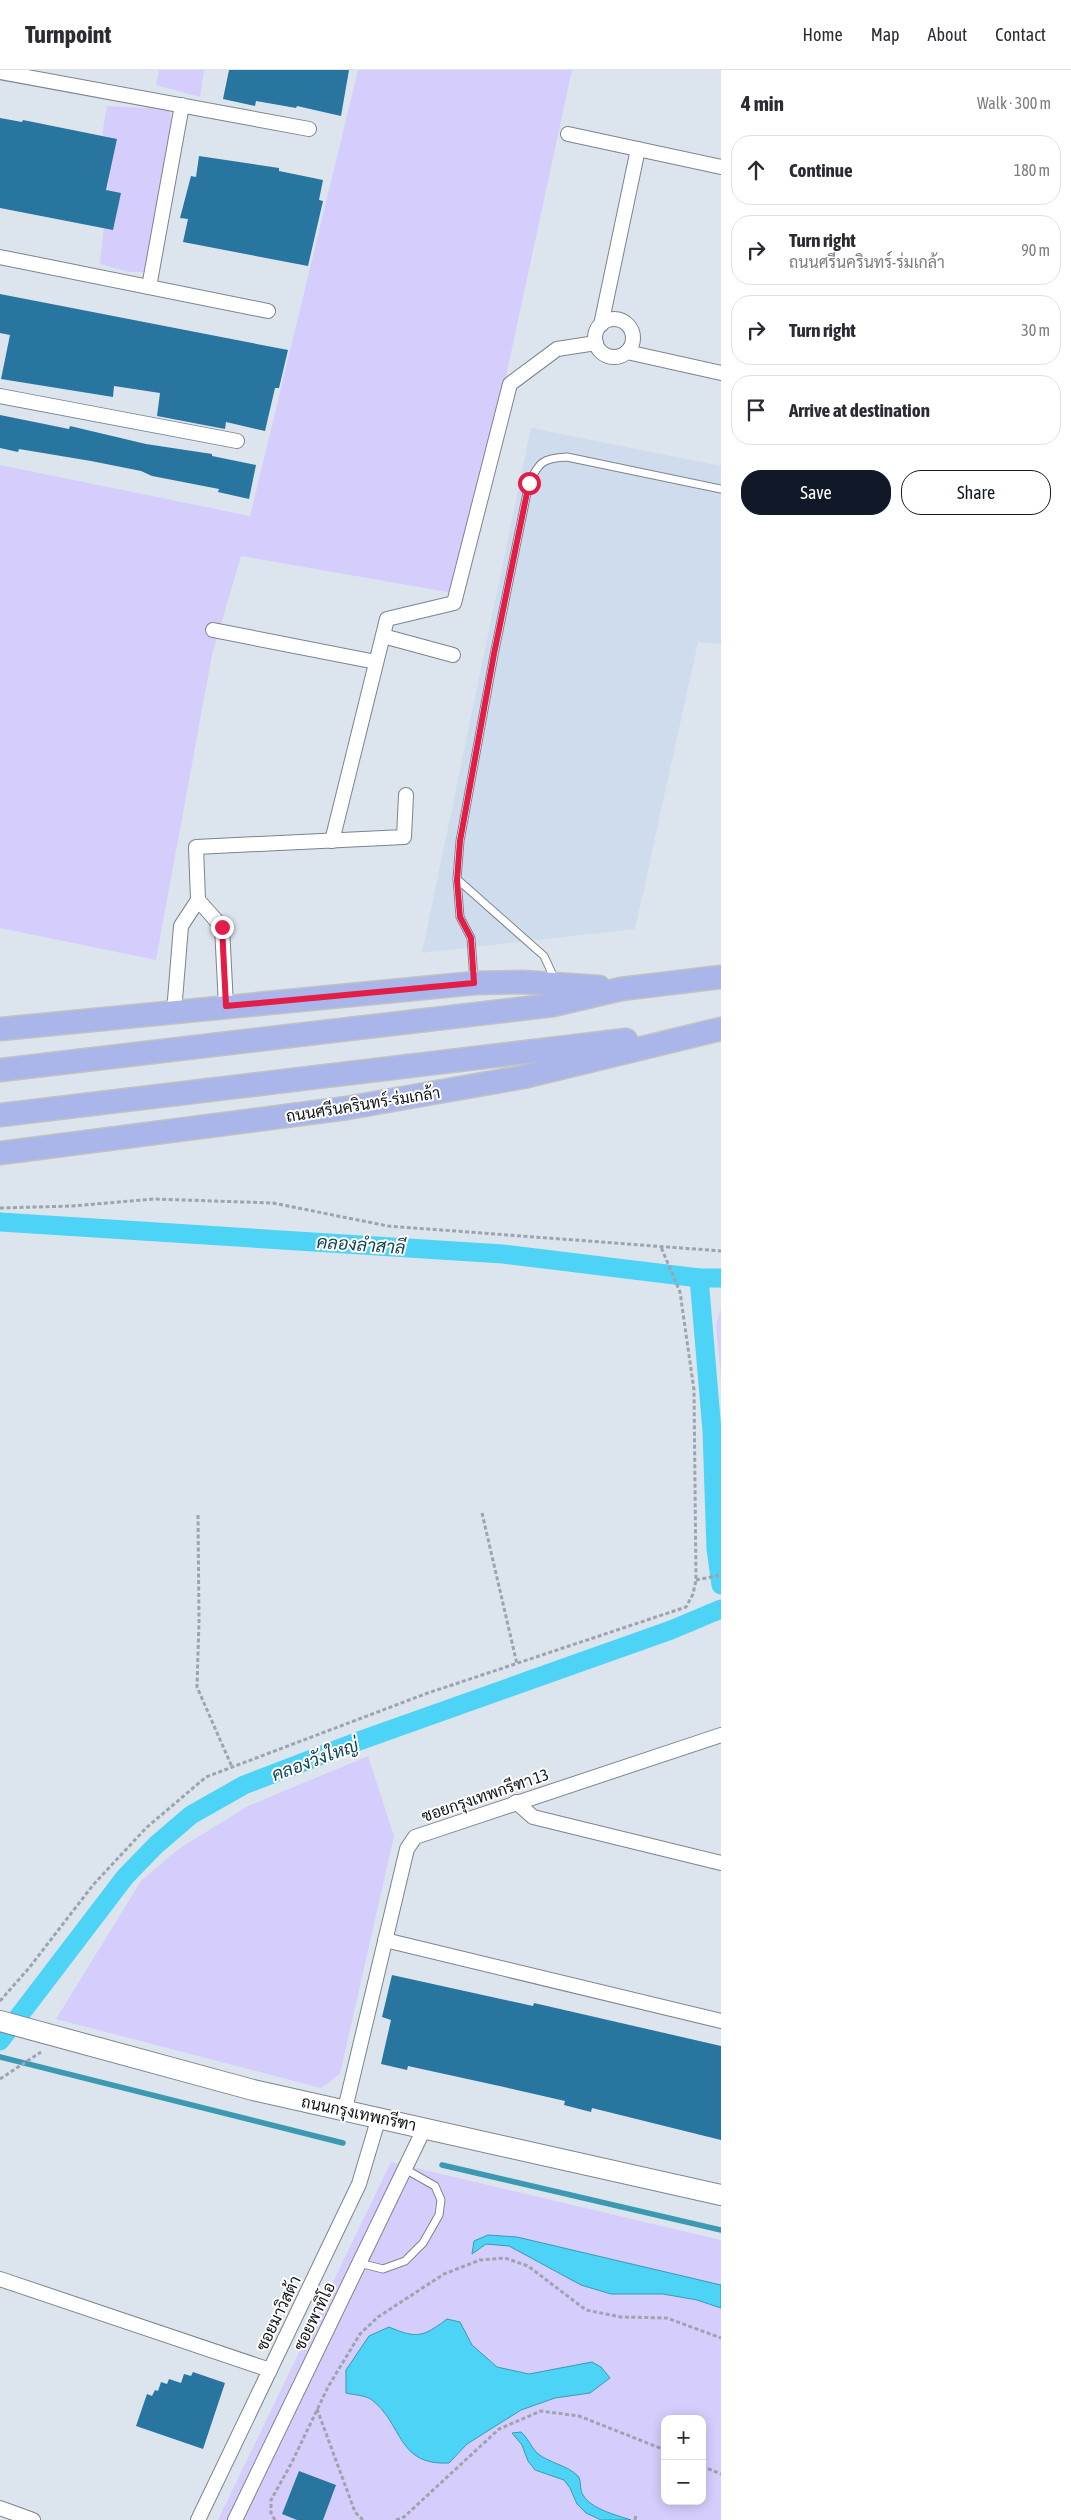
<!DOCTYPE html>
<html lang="en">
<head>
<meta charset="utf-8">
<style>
  :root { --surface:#fff; --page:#f7f7f7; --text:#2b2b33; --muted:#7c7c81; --line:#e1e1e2; --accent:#111827 }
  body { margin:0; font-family:"Asap Condensed",Sarabun,sans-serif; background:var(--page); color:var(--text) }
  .controls { position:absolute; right:15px; bottom:15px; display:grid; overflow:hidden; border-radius:10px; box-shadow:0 2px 12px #0003 }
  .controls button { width:45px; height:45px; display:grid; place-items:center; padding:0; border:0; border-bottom:1px solid var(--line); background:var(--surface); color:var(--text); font:25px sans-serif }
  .stop { position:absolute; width:15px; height:15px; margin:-11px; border:4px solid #e11d48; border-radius:50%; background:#fff }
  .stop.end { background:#e11d48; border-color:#fff; box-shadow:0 1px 5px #0008 }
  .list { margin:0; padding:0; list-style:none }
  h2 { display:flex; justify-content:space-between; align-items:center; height:65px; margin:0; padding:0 20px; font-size:21px }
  h2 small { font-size:16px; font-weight:400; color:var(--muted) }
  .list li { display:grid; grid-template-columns:32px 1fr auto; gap:15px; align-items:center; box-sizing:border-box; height:70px; margin:0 10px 10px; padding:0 10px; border:1px solid var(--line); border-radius:20px }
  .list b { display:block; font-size:19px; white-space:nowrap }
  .list p { margin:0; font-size:16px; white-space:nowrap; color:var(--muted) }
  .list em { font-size:16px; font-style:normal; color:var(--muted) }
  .actions { display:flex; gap:10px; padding:15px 20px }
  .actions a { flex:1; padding:11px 0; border:1px solid var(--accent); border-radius:20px; text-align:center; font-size:18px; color:var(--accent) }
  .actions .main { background:var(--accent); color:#fff }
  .icon { flex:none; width:28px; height:28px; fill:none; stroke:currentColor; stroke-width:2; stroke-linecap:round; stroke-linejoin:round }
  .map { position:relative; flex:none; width:721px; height:2450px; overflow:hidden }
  header { display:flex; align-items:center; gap:30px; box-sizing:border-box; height:70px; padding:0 25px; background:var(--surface); border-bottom:1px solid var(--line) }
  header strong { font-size:24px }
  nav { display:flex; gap:28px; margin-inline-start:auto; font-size:18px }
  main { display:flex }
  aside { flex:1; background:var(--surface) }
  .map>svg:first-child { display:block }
  .built { fill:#cfdced }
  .green { fill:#d5cefd; fill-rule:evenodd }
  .water { fill:#4dd3f5; stroke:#3b99b2 }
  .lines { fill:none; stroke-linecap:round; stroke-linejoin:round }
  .stream { stroke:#3b99b2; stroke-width:5.5 }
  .canal { stroke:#4dd3f5; stroke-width:19 }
  .building { fill:#28769f }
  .lane-casing { stroke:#7c848d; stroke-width:9 }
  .street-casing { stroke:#7c848d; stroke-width:16 }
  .secondary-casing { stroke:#7c848d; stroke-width:22 }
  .primary-casing { stroke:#c1c2c2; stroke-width:25 }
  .path { stroke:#9da4ab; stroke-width:3; stroke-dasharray:4 2.5; stroke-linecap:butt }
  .lane { stroke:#fff; stroke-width:7 }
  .street { stroke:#fff; stroke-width:14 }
  .secondary { stroke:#fff; stroke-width:20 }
  .primary { stroke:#aab5e9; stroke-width:22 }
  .route { stroke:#e11d48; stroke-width:6 }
  .labels { text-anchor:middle; stroke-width:4; stroke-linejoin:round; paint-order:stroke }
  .street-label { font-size:16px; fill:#101316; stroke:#fff }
  .water-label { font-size:18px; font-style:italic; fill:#0c4755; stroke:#fff }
</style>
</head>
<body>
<header>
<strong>Turnpoint</strong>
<nav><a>Home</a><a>Map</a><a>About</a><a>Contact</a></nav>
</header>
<main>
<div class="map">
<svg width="721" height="2450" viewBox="0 0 721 2450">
  <rect width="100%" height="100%" fill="#dce4ee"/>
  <path class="built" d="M 531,358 L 721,396 L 721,574 L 698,572 L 635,859 L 422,883 Z"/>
  <g class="green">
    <path d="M 159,0 L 204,0 L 200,27 L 156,15 Z"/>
    <path d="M 358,0 L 572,0 L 459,524 L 241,486 L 212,585 L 156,890 L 0,858 L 0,395 L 250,446 Z"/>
    <path d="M 107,36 L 170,39 L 171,51 L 146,202 L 129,202 L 100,194 L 113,68 L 102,65 Z"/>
    <path d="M 721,1238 L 721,1308 L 716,1255 Z"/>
    <path d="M 368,1686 L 394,1766 L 340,2004 L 321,2018 L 56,1949 L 141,1811 L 177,1780 L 248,1736 Z"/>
    <path d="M 391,2092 L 721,2170 L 721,2450 L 218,2450 ZM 665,2349 L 702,2349 L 702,2431 L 665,2431 Z"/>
  </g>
  <g class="water">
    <path d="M 488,2165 L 517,2167 L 721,2215 L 721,2238 L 697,2230 L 663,2224 L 611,2224 L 581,2215 L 509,2176 L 486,2174 L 472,2184 L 474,2171 Z"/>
    <path d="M 447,2249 L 460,2252 L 472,2275 L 497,2297 L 529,2304 L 592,2292 L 601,2297 L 610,2308 L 590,2323 L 555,2328 L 521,2340 L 467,2374 L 449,2393 C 397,2396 403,2354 372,2330 C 366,2325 353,2325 346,2323 L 346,2300 L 369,2266 L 389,2257 C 417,2269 423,2267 447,2249 Z"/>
    <path d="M 521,2362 C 528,2368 531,2377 537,2383 C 549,2393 567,2395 578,2406 C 582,2411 579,2419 583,2425 C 591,2439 616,2445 631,2450 L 601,2450 L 586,2443 L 577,2434 L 570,2418 L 564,2410 L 535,2400 L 528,2391 L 522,2375 L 512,2363 Z"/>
  </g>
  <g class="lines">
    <g class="stream">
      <path d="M 0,1987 L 343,2073"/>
      <path d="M 442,2095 L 721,2160"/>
    </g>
    <g class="canal">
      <path d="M 0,1152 L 503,1184 L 699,1208 L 721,1208"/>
      <path d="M 699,1208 L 712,1361 L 716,1479 L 721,1515"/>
      <path d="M 0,1971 L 125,1807 L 156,1775 L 191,1745 L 244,1715 L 356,1672 L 671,1560 L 721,1539"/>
    </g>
  </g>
  <g class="building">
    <path d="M 229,0 L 349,0 L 341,46 L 297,36 L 296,38 L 256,31 L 255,36 L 223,29 Z"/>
    <path d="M 0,48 L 22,52 L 23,50 L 117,69 L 106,120 L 121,123 L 113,160 L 0,138 Z"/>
    <path d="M 199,86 L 279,98 L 279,101 L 323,110 L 319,130 L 323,131 L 308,196 L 183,172 L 188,149 L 180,148 L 191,106 L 196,107 Z"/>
    <path d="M 0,224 L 288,280 L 279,318 L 275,318 L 265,361 L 226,352 L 225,359 L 157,346 L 160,323 L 114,316 L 113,327 L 1,309 L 10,265 L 0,263 Z"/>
    <path d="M 0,345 L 69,359 L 70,356 L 146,374 L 212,384 L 212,386 L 256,395 L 249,429 L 218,422 L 219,419 L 152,406 L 141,401 L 91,391 L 19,379 L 18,382 L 0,378 Z"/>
    <path d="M 392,1905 L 533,1936 L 534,1933 L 721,1976 L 721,2070 L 592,2038 L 591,2042 L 564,2035 L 565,2031 L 504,2017 L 408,1996 L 407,2000 L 381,1994 L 391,1950 L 382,1947 Z"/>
    <path d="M 193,2302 L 225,2313 L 203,2379 L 136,2356 L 147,2324 L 152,2326 L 155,2320 L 158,2321 L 161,2312 L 167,2314 L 169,2309 L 181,2313 L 184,2304 L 191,2306 Z"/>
    <path d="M 299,2401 L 336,2415 L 323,2450 L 297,2450 L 282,2444 Z"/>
  </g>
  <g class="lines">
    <defs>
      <g id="lane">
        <path d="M 457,809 L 544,886 L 555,910"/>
        <path d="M 474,910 L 471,868 L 460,847 L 457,809 L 460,771 L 494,585 L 529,413 C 539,392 543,388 567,387 L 721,419"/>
        <path d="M 359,2193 L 383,2199 L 405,2191 L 423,2173 L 439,2145 L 441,2130 L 435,2116 L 405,2099"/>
      </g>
      <g id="street">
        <path d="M 0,2 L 309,59"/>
        <path d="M 568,64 L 721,97"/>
        <path d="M 0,187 L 268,241"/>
        <path d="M 149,217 L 182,35"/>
        <circle cx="614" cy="268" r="19"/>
        <path d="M 601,255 L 638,79"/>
        <path d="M 627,282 L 721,303"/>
        <path d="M 0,326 L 237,371"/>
        <path d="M 213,560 L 376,592"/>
        <path d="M 383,566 L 453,585"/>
        <path d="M 332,771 L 387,549 L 454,533 L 510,314 L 557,279 L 596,273"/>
        <path d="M 198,830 L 196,777 L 404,767 L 406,725"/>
        <path d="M 174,942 L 181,856 L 198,830 L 222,857 L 226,936"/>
        <path d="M 516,1732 L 533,1747 L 721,1793"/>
        <path d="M 385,1870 L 721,1951"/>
        <path d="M 345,2039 L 407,1779 L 415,1767 L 721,1665"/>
        <path d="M 0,2209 L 270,2300"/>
        <path d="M 0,2438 L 33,2450"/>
        <path d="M 198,2450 L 359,2114 L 379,2047"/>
        <path d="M 235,2450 L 425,2057"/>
      </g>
      <path id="secondary" d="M 0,1951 L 253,2020 L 721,2125"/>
      <g id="primary">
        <path d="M 0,959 L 475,913 L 523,912 L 599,917"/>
        <path d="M 0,1000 L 553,935 L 621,919 L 721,907"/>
        <path d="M 0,1045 L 626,970"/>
        <path d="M 0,1083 L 347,1038 L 523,1007 L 721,959"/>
      </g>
    </defs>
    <use href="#lane" class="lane-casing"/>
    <use href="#street" class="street-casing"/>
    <use href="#secondary" class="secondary-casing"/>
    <use href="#primary" class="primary-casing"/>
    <g class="path">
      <path d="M 0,1138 L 72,1136 L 154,1129 L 273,1133 L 388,1156 L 721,1181"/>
      <path d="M 482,1443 L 517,1594"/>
      <path d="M 198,1445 L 199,1551 L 197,1617 L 232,1697"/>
      <path d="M 696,1510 L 721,1505"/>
      <path d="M 0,1931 L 29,1898 L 93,1815 L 146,1758 L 206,1707 L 425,1624 L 686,1537 L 693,1524 L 696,1510 L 694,1320 L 680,1222 L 661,1177"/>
      <path d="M 0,2009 L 41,1982"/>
      <path d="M 317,2339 L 355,2442 L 363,2450"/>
      <path d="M 702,2396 L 721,2404"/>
      <path d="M 275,2450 L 271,2443 L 271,2430 L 291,2394 L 328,2317 L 360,2264 L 378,2247 L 444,2204 L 480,2190 L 505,2188 L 528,2196 L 586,2240 L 621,2247 L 667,2248 L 721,2268"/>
      <path d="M 396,2450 L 404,2447 L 499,2359 L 541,2341 L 579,2346 L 665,2380"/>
      <path d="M 635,2450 L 636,2445"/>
    </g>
    <use href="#lane" class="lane"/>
    <use href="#street" class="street"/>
    <use href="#secondary" class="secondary"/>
    <use href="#primary" class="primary"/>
  </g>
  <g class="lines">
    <path class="route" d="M 222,857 L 226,936 L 474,913 L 471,868 L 460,847 L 457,810 L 460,771 L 494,584 L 529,413"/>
  </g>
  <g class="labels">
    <g class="street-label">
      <text transform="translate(363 1034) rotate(-9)" y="6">ถนนศรีนครินทร์-ร่มเกล้า</text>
      <text transform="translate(485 1725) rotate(-19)" y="6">ซอยกรุงเทพกรีฑา 13</text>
      <text transform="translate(359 2043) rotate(12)" y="6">ถนนกรุงเทพกรีฑา</text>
      <text transform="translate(278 2243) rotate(-64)" y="6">ซอยมาวิสต้า</text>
      <text transform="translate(314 2246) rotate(-64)" y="6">ซอยพาทิโอ</text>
    </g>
    <g class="water-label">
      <text transform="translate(361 1175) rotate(4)" y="6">คลองลำสาลี</text>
      <text transform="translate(315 1690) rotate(-20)" y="6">คลองวังใหญ่</text>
    </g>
  </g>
</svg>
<div class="controls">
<button>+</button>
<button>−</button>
</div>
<div class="stop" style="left:529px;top:413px"></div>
<div class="stop end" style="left:222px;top:857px"></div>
</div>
<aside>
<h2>4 min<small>Walk · 300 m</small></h2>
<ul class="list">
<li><svg class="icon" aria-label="ahead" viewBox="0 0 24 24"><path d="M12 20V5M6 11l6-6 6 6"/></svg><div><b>Continue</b></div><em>180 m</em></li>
<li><svg class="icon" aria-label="right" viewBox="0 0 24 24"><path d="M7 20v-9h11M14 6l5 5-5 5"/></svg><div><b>Turn right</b><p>ถนนศรีนครินทร์-ร่มเกล้า</p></div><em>90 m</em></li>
<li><svg class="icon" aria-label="right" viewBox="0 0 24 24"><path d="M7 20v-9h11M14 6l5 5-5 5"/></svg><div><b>Turn right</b></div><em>30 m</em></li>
<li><svg class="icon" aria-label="arrive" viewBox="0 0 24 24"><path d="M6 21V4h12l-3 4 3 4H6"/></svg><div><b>Arrive at destination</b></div></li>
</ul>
<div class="actions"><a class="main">Save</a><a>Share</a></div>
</aside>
</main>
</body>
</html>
